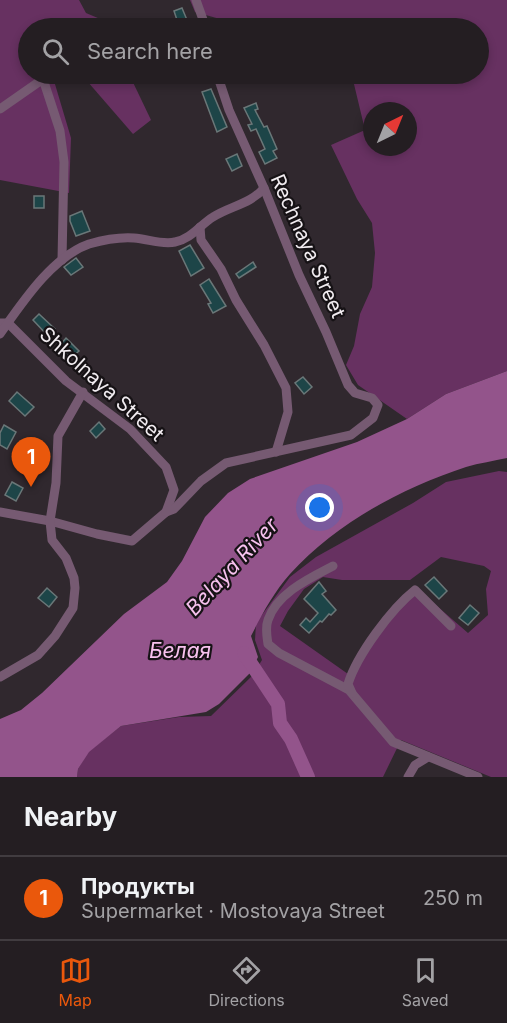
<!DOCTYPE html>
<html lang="en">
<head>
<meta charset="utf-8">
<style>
  :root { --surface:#241e22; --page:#2c272a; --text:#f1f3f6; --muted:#a3a2a5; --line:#413c40; --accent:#ea580c }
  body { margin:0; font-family:Inter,sans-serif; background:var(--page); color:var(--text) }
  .compass { position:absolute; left:363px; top:102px; width:54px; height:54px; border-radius:50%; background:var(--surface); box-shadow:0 3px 9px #0003; rotate:43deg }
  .you { position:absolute; left:320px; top:508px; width:21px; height:21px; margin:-15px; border:4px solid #fff; border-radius:50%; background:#1a73e8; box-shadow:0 0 0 9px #1a73e833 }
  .badge { display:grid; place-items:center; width:39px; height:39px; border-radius:50%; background:var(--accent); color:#fff; font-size:20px; font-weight:700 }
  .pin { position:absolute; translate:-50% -50px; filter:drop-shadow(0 2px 3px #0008) }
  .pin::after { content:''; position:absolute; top:32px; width:21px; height:18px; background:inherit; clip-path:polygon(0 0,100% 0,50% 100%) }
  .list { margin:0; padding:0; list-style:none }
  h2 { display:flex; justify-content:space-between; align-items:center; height:78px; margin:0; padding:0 24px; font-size:26px }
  h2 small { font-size:20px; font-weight:400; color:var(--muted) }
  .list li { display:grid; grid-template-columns:39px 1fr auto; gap:18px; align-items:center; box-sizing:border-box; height:84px; padding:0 24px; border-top:2px solid var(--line) }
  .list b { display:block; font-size:22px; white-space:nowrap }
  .list p { margin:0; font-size:20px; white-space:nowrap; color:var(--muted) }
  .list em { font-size:20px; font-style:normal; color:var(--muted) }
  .icon { flex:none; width:33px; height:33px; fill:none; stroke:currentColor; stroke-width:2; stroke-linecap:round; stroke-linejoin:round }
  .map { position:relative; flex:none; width:507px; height:777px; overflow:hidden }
  .search { position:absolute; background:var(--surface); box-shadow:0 3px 9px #0003; left:18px; right:18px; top:18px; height:66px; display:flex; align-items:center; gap:15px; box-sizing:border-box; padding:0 21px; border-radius:33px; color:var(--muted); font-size:22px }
  .sheet { height:162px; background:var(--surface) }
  nav { display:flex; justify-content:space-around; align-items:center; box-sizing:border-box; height:84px; border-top:2px solid var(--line); background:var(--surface); font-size:16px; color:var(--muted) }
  nav a { display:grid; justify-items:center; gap:3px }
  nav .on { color:var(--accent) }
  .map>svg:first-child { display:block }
  .green { fill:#673161; fill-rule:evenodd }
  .water { fill:#93548b }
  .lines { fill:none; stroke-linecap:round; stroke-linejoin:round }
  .river { stroke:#93548b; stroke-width:14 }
  .building { fill:#1d4548; stroke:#6a7778; stroke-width:1.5 }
  .minor { stroke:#765a72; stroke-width:9 }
  .labels { text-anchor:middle; stroke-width:4.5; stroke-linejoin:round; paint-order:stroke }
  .street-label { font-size:20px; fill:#f1ecf0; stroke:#161215 }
  .water-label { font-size:21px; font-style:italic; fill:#f8c2ef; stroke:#161215 }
</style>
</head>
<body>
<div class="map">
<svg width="507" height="777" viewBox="0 0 507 777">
  <rect width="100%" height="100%" fill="#30282e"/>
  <g class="green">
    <path d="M 0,0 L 79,0 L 86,13 L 105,21 L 108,28 L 28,28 L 28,74 L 52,74 L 71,138 L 69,193 L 0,180 Z"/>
    <path d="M 190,0 L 507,0 L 507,371 L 446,394 L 407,419 L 358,385 L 346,365 L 354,346 L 360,314 L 372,287 L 375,253 L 372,223 L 357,199 L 331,145 L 365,130 L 353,80 L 341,74 L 478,74 L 478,28 L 252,28 L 195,12 ZM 372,111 L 408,111 L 408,147 L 372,147 Z"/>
    <path d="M 81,74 L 129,74 L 151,120 L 133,134 Z"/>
    <path d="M 499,471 L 507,472 L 507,777 L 491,777 L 401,740 L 383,777 L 77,777 L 78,769 L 88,752 L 121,726 L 179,717 L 211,716 L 252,676 L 262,660 L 255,640 L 256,623 L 290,577 L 316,557 L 413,503 L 446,482 ZM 441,557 L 484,566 L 491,571 L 486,589 L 488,615 L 468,633 L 415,587 L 348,674 L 280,626 L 288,611 L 304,589 L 323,577 L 342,580 L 410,580 Z"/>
  </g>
  <path class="water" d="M 507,371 L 507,458 C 494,461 479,463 466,467 C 402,488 336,523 290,574 C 274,592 262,614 251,636 L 258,657 L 250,673 L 219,704 L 206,712 L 121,726 L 89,752 L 78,769 L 77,777 L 0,777 L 0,719 L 21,710 L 42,693 L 124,614 L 167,582 L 182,561 L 205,517 L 228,493 L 250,479 L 357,442 L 407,419 L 446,394 Z"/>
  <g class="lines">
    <path class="river" d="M 244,653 L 278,704 L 280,723 L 291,739 L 308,777"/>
  </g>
  <g class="building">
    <path d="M 182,8 L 187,20 L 178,23 L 174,11 Z"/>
    <path d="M 211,89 L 227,127 L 217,132 L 202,92 Z"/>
    <path d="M 256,103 L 258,109 L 255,110 L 264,127 L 267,126 L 277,149 L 273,151 L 277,158 L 265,164 L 259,152 L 265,149 L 256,129 L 251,131 L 248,125 L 252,124 L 244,108 Z"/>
    <path d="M 237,154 L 242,166 L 232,171 L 226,159 Z"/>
    <rect x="34" y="196" width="10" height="12"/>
    <path d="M 82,211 L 90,231 L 76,236 L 70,221 L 70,216 Z"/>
    <path d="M 190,245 L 204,268 L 191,276 L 179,251 Z"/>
    <path d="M 76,258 L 83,267 L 71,275 L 64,267 Z"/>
    <path d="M 253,262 L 256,267 L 239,278 L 236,274 Z"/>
    <path d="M 209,279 L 226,306 L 213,313 L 208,304 L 211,303 L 200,285 Z"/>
    <path d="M 39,314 L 55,329 L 48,336 L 33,320 Z"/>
    <path d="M 66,338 L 79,351 L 71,358 L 59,346 Z"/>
    <path d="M 303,377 L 312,387 L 304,394 L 295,383 Z"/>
    <path d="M 17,392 L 34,407 L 25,416 L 9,401 Z"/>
    <path d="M 99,422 L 105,429 L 96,438 L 90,431 Z"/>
    <path d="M 4,425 L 16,432 L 7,449 L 0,445 L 0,433 Z"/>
    <path d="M 12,482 L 23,488 L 16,501 L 5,495 Z"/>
    <path d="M 434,577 L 447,591 L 439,599 L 425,585 Z"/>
    <path d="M 319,582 L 326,591 L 322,594 L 336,610 L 331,615 L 329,614 L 322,622 L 320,621 L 309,633 L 300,625 L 306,618 L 310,622 L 318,613 L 304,599 Z"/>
    <path d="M 47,588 L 57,597 L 49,607 L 38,598 Z"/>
    <path d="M 470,605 L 479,613 L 468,625 L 459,618 Z"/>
  </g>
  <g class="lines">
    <g class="minor">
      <path d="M 196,0 L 206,28"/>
      <path d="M 0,109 L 43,79 L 60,131 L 64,162 L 62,260"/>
      <path d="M 200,227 L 201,240 L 221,269 L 236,300 L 264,345 L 286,388 L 288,412 L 276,452"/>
      <path d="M 0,323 L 8,323 L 66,381 L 130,429 L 166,467 L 174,490 L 166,512 L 132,541 L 97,534 L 50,521 L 0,512"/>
      <path d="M 0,334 C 22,303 52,257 89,244 C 103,240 120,237 134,238 C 148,239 162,245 175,242 C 191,239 200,225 213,217 C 230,206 251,204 264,188"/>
      <path d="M 166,512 L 174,509 L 201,481 L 226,463 L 351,435 L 373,418 L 378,405 L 372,398 L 355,393 L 348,385 L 326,332 L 299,275 L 264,188 L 229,110 L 217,74"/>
      <path d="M 333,566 C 310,578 277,593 268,620 C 265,628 267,637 268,644 L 279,653 L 349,690 L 393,742 L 478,777"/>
      <path d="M 0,677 L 38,655 L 55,636 L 73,608 L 75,588 L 74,578 L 66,558 L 52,540 L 50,521 L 56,483 L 58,436 L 83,392"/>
      <path d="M 352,693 L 348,684 C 357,655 391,609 415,590 L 451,626"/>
      <path d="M 408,777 L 415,765 L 428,757"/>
    </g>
  </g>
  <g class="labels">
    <g class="street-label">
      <text transform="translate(308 246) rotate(66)" y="7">Rechnaya Street</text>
      <text transform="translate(102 384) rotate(42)" y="7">Shkolnaya Street</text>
    </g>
    <g class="water-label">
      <text transform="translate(232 567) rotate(-47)" y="7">Belaya River</text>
      <text x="180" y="658">Белая</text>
    </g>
  </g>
</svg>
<svg class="compass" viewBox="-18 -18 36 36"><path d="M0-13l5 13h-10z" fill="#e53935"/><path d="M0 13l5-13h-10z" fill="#a3a2a5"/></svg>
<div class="you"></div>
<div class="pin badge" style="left:31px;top:487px">1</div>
<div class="search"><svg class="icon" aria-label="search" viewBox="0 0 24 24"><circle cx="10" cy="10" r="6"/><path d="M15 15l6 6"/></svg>Search here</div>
</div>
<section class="sheet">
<h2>Nearby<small></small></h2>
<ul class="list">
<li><span class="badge">1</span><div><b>Продукты</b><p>Supermarket · Mostovaya Street</p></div><em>250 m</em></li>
</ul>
</section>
<nav>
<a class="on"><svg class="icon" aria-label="map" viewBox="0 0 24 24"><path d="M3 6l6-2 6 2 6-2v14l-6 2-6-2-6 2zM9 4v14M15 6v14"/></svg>Map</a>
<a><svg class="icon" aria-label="directions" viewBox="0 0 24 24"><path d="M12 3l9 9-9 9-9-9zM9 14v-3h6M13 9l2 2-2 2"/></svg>Directions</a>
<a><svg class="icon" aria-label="saved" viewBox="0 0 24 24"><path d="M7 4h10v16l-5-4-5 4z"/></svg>Saved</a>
</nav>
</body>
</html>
